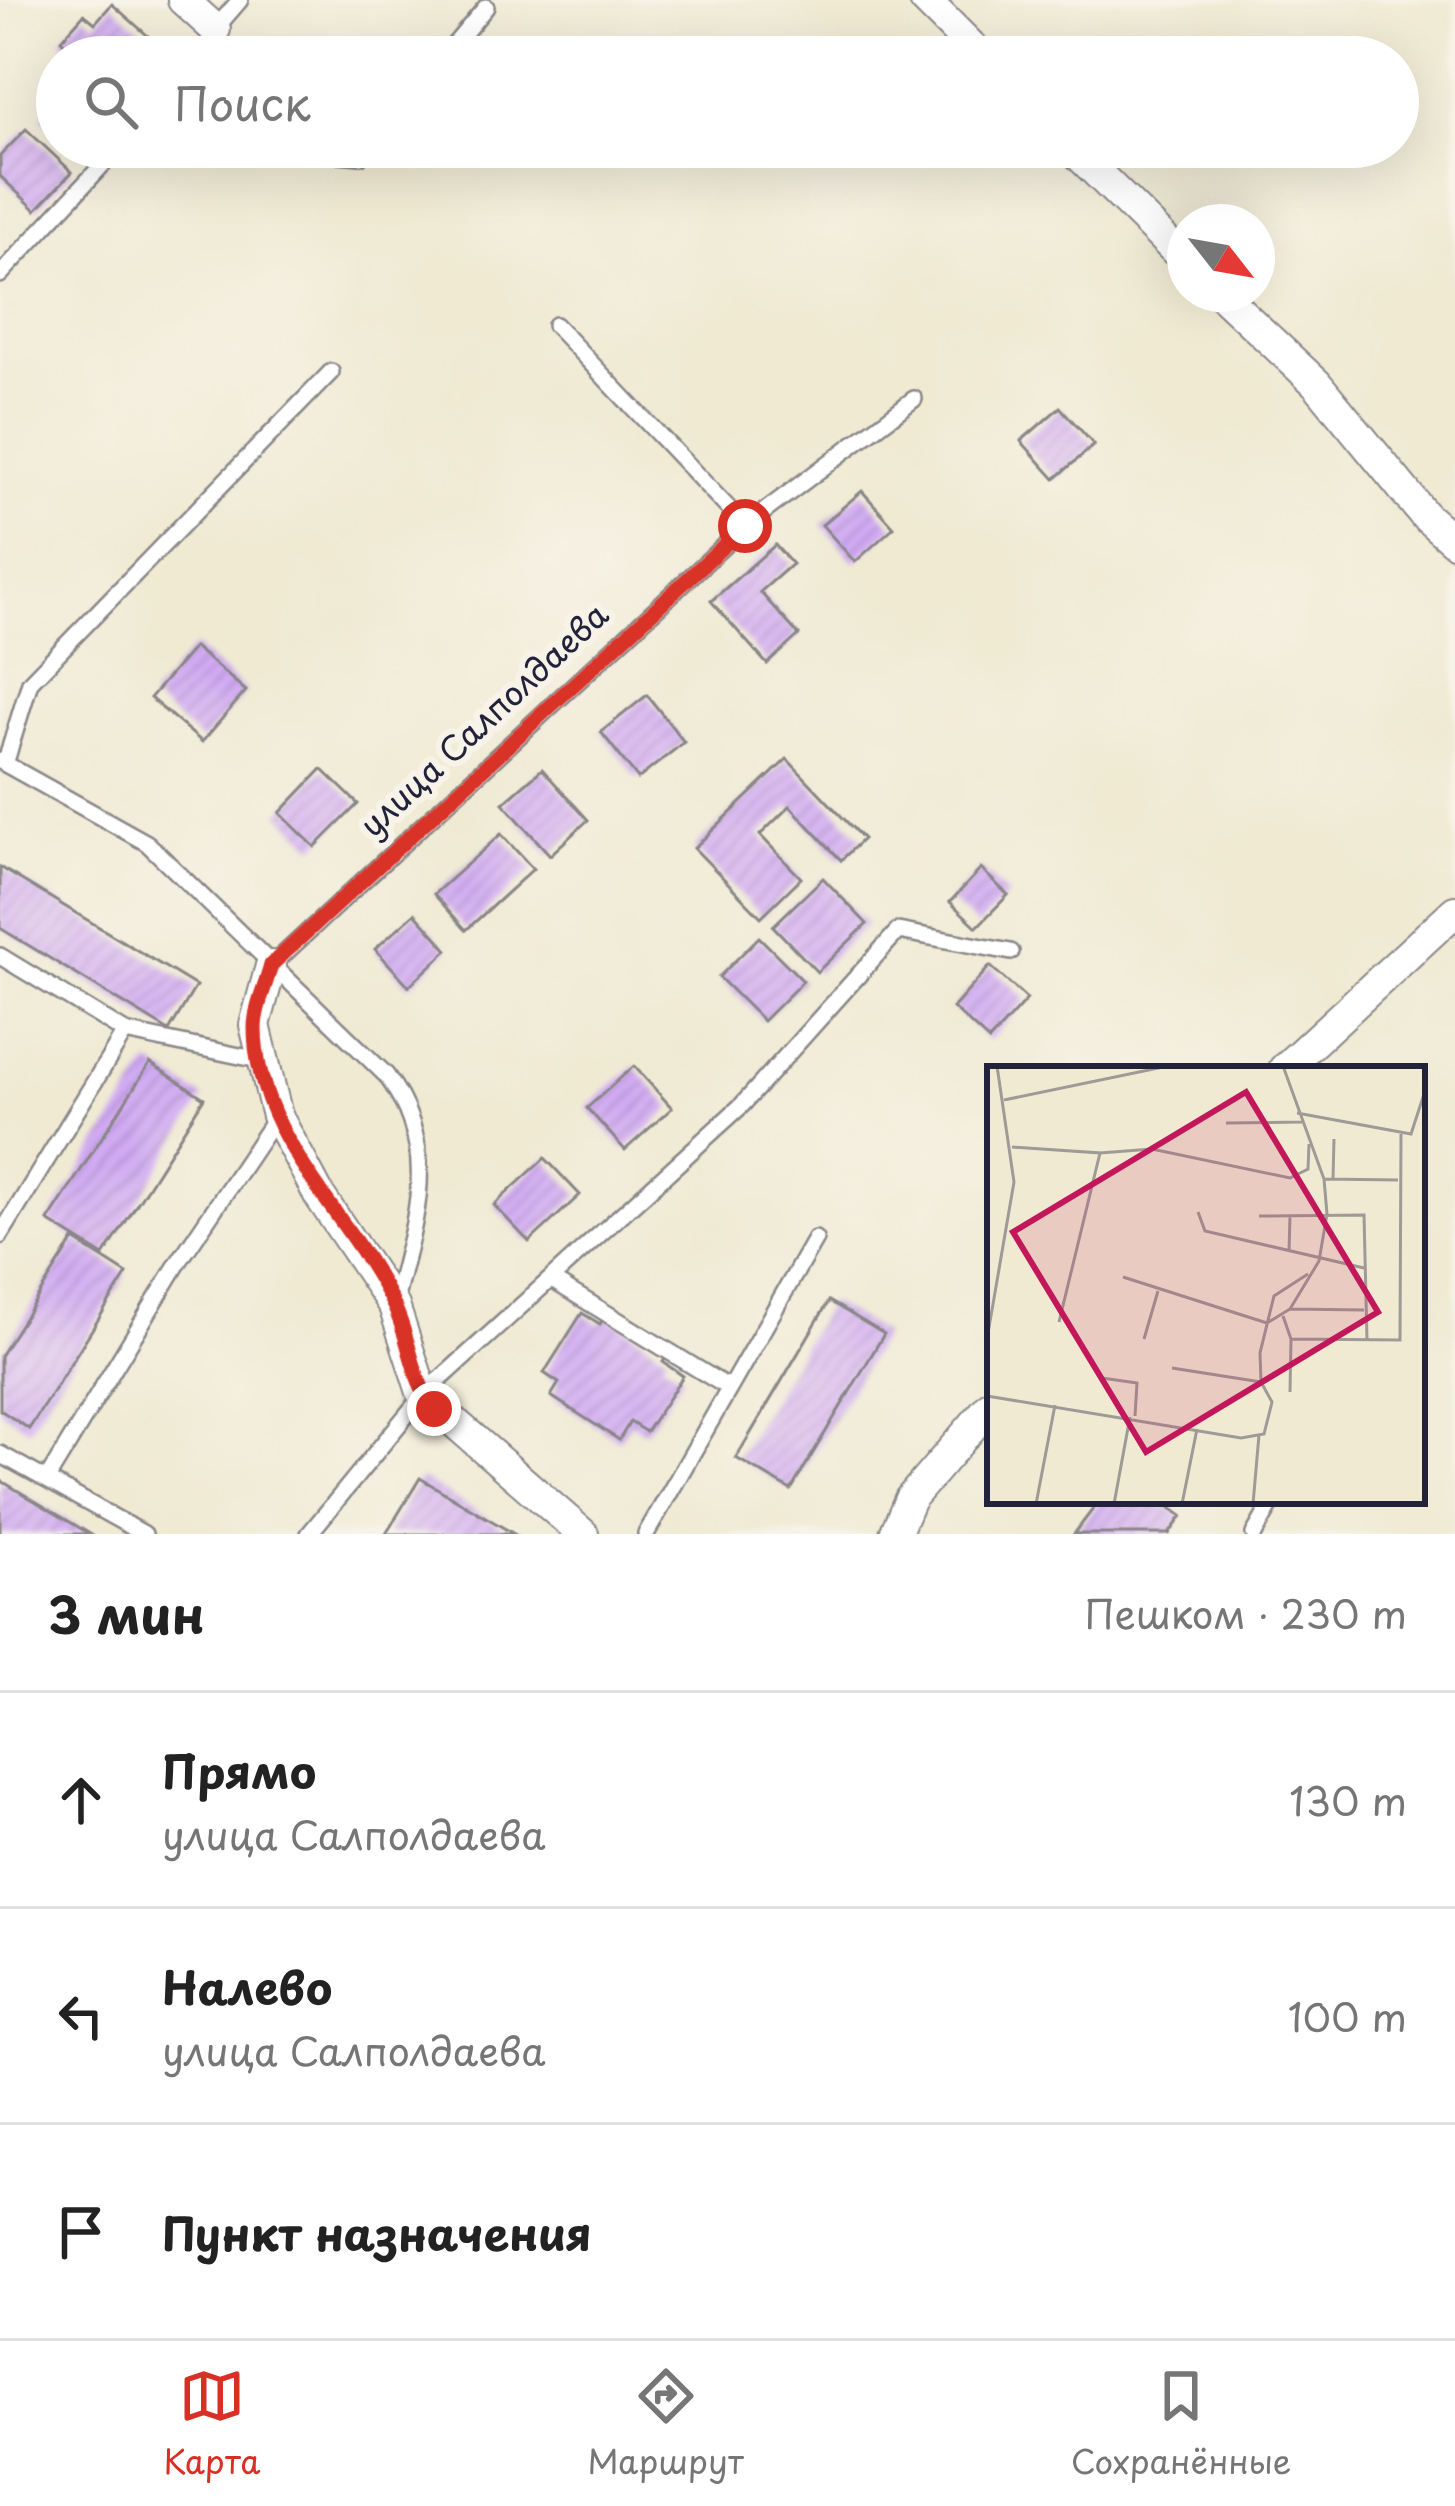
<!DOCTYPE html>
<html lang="ru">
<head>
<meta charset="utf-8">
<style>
  :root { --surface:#fff; --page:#f6f6f6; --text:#222; --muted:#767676; --line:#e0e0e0; --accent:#d93025 }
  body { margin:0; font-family:"Playpen Sans",sans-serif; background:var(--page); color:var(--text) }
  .compass { position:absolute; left:1167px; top:204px; width:108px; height:108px; border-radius:50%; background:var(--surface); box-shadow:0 12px 48px #0002; rotate:121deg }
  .stop { position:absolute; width:36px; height:36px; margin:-27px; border:9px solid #d93025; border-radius:50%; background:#fff }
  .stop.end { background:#d93025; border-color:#fff; box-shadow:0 3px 12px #0008 }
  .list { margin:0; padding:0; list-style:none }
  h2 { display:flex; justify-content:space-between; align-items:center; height:156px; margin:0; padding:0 48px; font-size:51px }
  h2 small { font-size:39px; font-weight:400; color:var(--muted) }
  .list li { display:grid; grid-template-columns:78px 1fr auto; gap:36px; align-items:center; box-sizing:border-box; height:216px; padding:0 48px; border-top:3px solid var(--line) }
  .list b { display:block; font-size:45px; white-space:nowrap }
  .list p { margin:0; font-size:39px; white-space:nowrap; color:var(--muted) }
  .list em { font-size:39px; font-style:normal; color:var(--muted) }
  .icon { flex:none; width:66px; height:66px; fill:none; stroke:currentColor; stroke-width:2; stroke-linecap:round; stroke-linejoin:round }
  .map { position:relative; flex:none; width:1455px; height:1534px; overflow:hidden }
  .search { position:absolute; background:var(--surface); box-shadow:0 12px 48px #0002; left:36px; right:36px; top:36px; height:132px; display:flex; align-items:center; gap:30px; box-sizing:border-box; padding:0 42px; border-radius:66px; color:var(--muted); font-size:45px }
  .sheet { height:804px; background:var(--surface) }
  nav { display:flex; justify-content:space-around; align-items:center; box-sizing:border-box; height:168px; border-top:3px solid var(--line); background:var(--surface); font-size:33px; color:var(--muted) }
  nav a { display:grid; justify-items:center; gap:6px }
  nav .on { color:var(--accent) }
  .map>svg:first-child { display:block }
  .building { fill:url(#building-hatch) }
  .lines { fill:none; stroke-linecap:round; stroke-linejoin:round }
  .service-casing { stroke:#898687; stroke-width:20 }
  .minor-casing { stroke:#898687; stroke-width:34 }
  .service { stroke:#fff; stroke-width:15 }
  .minor { stroke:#fff; stroke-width:30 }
  .route { stroke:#d93025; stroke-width:15 }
  .labels { text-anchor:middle; stroke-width:12; stroke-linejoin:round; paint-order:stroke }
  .street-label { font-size:33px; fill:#22223b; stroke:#f7f3e8 }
  .inset-road { fill:none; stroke:#9e9a96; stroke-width:3 }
  .view { fill:#c2185b; fill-opacity:0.15; stroke:#c2185b; stroke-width:6 }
  .inset-edge { fill:none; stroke:#22223b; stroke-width:6 }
</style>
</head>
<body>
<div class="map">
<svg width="1455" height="1534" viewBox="0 0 1455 1534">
  <defs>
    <pattern id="building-hatch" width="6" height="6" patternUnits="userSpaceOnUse" patternTransform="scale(3)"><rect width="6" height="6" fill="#d1aaf3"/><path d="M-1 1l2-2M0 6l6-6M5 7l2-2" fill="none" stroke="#b392d1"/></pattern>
  </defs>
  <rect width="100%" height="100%" fill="#f7f3e8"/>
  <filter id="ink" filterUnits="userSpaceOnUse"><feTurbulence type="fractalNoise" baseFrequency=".00833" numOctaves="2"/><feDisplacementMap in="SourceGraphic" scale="24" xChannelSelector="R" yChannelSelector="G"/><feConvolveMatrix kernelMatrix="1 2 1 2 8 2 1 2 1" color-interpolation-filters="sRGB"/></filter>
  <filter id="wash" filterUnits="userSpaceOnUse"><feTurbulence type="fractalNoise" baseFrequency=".004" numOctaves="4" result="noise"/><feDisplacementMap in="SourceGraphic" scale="48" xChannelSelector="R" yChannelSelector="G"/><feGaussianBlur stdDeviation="2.7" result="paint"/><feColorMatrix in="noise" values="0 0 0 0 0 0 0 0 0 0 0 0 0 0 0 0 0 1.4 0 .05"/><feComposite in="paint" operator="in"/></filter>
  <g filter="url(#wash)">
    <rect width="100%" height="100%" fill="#f0ead3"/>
    <g id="blocks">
      <g class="building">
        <path d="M 112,4 L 165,51 L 159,57 L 79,57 L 61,40 L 84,14 L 95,23 Z"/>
        <path d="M 57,100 L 57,133 L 41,116 Z"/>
        <path d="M 26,129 L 72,172 L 36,210 L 0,176 L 0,156 Z"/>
        <path d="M 1060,407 L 1094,445 L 1055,479 L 1021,441 Z"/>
        <path d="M 862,491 L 894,527 L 855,562 L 822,525 Z"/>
        <path d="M 775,545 L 792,564 L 760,592 L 799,635 L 767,664 L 711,601 Z"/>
        <path d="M 194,647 L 246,691 L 202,742 L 150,698 Z"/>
        <path d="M 647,695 L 684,742 L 638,779 L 601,732 Z"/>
        <path d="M 787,759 L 863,839 L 841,860 L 790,806 L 760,835 L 801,878 L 761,917 L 694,848 Z"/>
        <path d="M 322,769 L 358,804 L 315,847 L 280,813 Z"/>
        <path d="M 542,769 L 588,820 L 550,855 L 503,803 Z"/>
        <path d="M 501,834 L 533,869 L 466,930 L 434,894 Z"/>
        <path d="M 0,867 L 196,986 L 169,1031 L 0,928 Z"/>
        <path d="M 981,869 L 1008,895 L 977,927 L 950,902 Z"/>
        <path d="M 823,878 L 867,924 L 817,972 L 773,926 Z"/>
        <path d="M 415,913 L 448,950 L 409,986 L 375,949 Z"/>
        <path d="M 759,937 L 803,981 L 763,1021 L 719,977 Z"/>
        <path d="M 990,966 L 1027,999 L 989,1041 L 953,1008 Z"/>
        <path d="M 150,1063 L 204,1098 L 104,1256 L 48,1221 Z"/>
        <path d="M 634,1066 L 672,1108 L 625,1150 L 587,1108 Z"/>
        <path d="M 545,1158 L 580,1195 L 529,1242 L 494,1205 Z"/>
        <path d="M 74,1240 L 127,1274 L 29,1429 L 0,1410 L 0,1356 Z"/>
        <path d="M 829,1301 L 884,1334 L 791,1490 L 736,1458 Z"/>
        <path d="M 582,1313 L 600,1324 L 606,1315 L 667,1355 L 663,1362 L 683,1376 L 646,1432 L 630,1422 L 619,1440 L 551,1396 L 559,1383 L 544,1373 Z"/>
        <path d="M 420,1478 L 514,1534 L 386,1534 Z"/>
        <path d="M 0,1480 L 90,1534 L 0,1534 Z"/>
        <path d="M 1099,1501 L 1161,1501 L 1182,1516 L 1169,1534 L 1074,1534 Z"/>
      </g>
    </g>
  </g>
  <g filter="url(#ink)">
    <use href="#blocks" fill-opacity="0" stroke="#898687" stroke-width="3"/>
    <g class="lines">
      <defs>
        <g id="service">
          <path d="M 202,57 L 215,29 L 240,0"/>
          <path d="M 444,57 L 486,7"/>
          <path d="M 320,147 L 328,153 L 360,156 L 367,147"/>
          <path d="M 0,275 L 119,147"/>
          <path d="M 555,325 L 745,526"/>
          <path d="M 0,761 L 147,843 L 386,1075 C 442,1151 415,1218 395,1302"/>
          <path d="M 6,761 L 30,682 L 331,372"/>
          <path d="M 0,956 L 125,1032"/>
          <path d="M 271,966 L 745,526 L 914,399"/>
          <path d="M 0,1236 L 125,1032 L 259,1060"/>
          <path d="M 552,1280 L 729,1388"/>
          <path d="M 0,1454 L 144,1534"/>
          <path d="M 47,1479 L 178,1263 L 277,1116"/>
          <path d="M 309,1534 L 423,1395 L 742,1105 L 898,931 L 1011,952"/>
          <path d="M 646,1534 L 815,1239"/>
          <path d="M 1254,1534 L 1273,1501"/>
        </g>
        <g id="minor">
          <path d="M 183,0 L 215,29"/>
          <path d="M 925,0 L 982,57"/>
          <path d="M 1071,147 L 1185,260"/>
          <path d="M 1221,294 L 1317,384 L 1425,516 L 1455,542"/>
          <path d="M 271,966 L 255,1025 L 277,1116 L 319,1195 L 394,1306 L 423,1395 L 583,1534"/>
          <path d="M 1284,1069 L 1455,911"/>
          <path d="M 895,1534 L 910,1499 L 990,1406"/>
        </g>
      </defs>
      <use href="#service" class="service-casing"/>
      <use href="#minor" class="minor-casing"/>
      <use href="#service" class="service"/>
      <use href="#minor" class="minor"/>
    </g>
  </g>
  <g class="lines" filter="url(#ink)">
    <path class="route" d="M 434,1409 C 412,1379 410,1339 394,1306 C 351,1215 255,1137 255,1028 C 255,1008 266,985 271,965 L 745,526"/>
  </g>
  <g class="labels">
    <g class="street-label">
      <text transform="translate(484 720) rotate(-43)" y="12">улица Салполдаева</text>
    </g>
  </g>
  <g transform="translate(987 1066)">
    <rect width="438" height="438" fill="#f0ead3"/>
    <path class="inset-road" d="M 17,34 L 181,0M 310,47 L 424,68 L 438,25M 239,57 L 315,56M 25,81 L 113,87 L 72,256M 113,87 L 165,83 L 303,112 L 321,103 L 322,78M 337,113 L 411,114M 346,113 L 347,73M 211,146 L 218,165 L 377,202M 272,150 L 377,149 L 380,274M 302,186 L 303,149M 136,211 L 280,257 L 303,243 L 332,195 L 340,148 L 337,113 L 296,0M 303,243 L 377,244M 296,250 L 304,273 L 413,274 L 414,68M 0,273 L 27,116 L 10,0M 157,273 L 171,225M 185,302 L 274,316M 115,312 L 150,317 L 148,350M 303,326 L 304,273M 0,330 L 254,372 L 277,368 L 285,336 L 274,316 L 273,287 L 287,230 L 321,208M 49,438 L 68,339M 127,438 L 143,351M 195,438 L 210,363M 266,438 L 272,369"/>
    <path class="view" d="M 259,26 L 391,246 L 159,386 L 26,166 Z"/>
    <rect width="438" height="438" class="inset-edge"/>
  </g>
</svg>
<svg class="compass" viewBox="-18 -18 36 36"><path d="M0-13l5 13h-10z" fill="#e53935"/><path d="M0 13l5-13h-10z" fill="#767676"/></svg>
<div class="stop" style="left:745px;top:526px"></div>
<div class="stop end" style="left:434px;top:1409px"></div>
<div class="search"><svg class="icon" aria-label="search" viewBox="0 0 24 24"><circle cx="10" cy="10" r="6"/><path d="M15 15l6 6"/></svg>Поиск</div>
</div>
<section class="sheet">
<h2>3 мин<small>Пешком · 230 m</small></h2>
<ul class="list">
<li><svg class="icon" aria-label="ahead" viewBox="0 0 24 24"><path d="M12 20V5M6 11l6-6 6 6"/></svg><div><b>Прямо</b><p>улица Салполдаева</p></div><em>130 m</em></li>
<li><svg class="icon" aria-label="left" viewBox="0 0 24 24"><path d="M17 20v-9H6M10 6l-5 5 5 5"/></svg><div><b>Налево</b><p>улица Салполдаева</p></div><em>100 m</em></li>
<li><svg class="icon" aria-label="arrive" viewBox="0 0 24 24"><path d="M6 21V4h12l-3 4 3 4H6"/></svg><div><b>Пункт назначения</b></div></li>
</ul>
</section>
<nav>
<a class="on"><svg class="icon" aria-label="map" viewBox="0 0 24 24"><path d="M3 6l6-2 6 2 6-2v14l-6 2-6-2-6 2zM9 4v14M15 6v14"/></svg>Карта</a>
<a><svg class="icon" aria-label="directions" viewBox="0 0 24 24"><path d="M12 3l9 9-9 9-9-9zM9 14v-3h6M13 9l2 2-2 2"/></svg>Маршрут</a>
<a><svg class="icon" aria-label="saved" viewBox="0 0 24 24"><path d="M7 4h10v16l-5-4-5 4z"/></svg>Сохранённые</a>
</nav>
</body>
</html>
